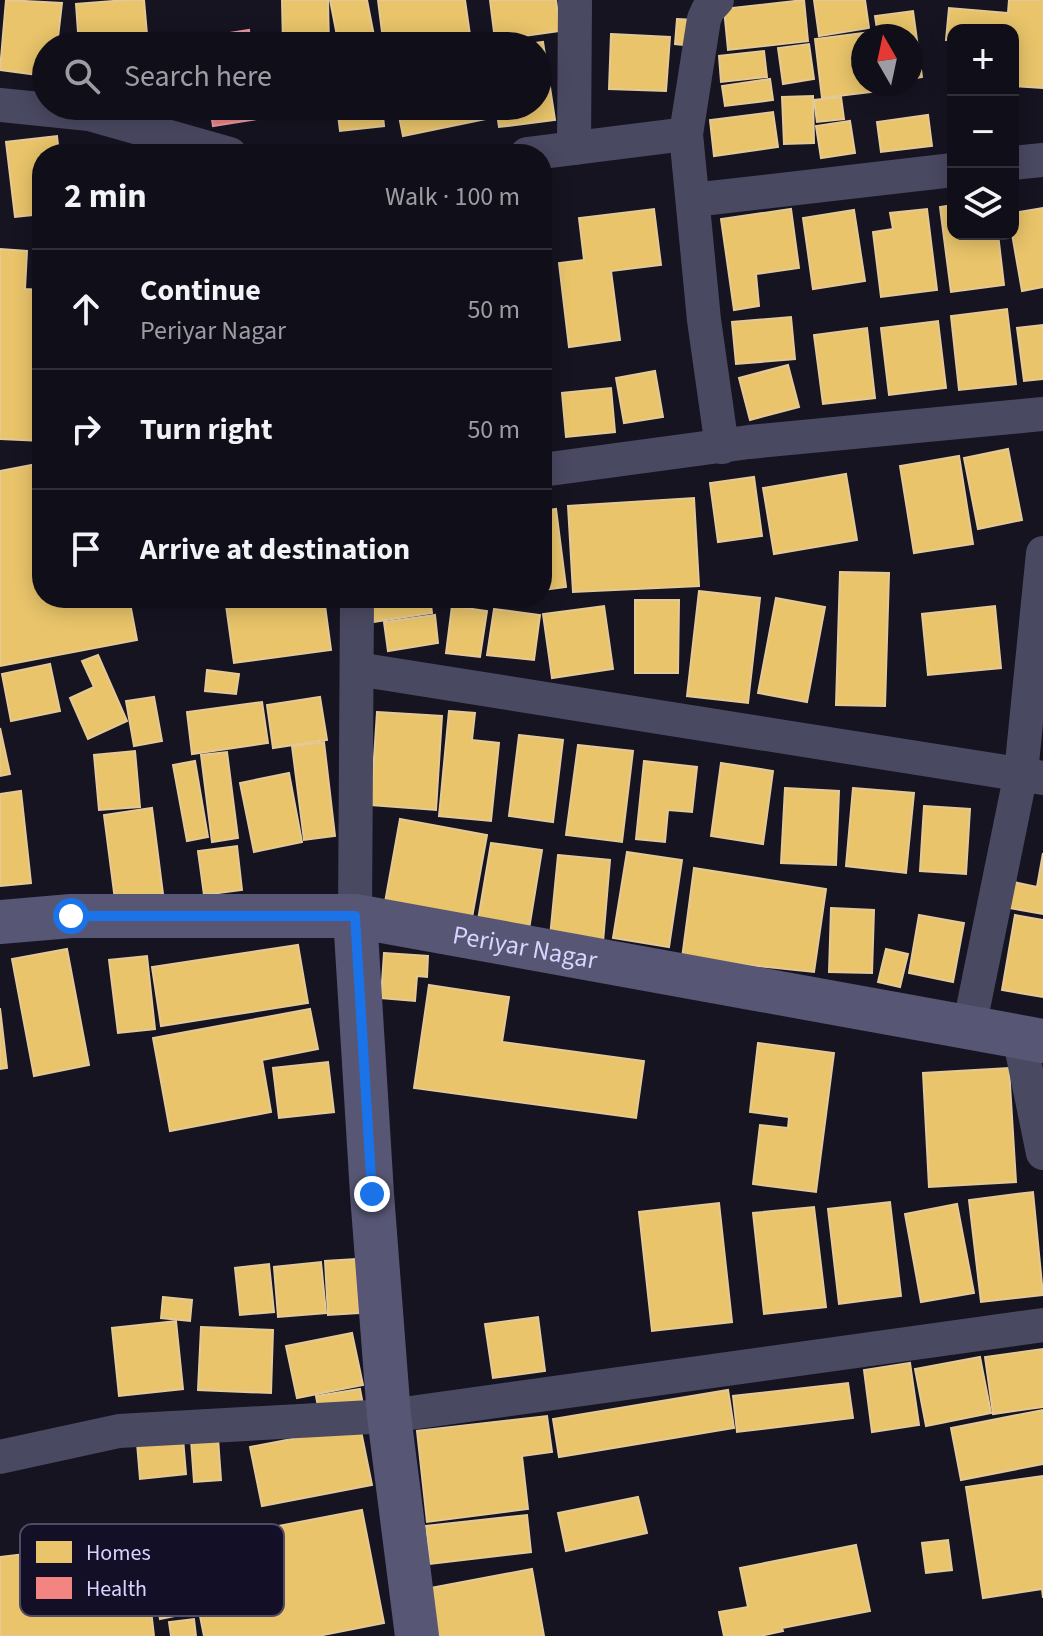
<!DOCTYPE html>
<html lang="en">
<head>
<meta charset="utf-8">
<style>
  :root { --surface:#100f19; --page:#1e1d26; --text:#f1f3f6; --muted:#9c9ca2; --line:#302f38 }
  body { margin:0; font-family:"Source Sans 3",sans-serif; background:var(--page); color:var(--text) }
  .controls { position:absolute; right:24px; top:24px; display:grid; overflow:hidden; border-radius:16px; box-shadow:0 4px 20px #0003 }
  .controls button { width:72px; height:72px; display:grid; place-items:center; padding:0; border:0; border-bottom:2px solid var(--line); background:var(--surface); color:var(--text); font:40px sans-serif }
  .compass { position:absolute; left:851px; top:24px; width:72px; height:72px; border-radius:50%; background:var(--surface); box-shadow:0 4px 20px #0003; rotate:351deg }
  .stop { position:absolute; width:24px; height:24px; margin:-18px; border:6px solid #1a73e8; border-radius:50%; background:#fff }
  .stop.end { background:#1a73e8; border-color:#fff; box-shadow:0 2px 8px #0008 }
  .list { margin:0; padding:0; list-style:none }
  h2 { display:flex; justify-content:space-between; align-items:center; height:104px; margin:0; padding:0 32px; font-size:34px }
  h2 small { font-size:26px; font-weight:400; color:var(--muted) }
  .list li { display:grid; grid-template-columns:52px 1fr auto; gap:24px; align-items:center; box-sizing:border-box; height:120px; padding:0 32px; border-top:2px solid var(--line) }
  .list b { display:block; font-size:30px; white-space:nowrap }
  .list p { margin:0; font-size:26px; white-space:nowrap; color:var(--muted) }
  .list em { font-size:26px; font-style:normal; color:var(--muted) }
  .icon { flex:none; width:44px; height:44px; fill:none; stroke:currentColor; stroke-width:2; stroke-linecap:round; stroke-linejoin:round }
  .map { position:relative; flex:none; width:1043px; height:1636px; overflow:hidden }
  .search { position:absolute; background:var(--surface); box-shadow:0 4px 20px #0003; left:32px; top:32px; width:520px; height:88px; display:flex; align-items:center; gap:20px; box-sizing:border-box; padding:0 28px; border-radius:44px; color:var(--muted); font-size:30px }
  .panel { position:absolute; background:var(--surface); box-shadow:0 4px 20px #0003; left:32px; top:144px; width:520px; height:464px; border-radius:32px }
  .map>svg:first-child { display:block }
  .homes { fill:#e9c46a; stroke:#e4c997; stroke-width:2 }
  .health { fill:#f28482; stroke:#ea9ca8; stroke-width:2 }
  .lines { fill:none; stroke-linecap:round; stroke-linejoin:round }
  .street { stroke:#4a4962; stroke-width:34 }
  .secondary { stroke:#575674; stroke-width:44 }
  .route { stroke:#1a73e8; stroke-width:10 }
  .labels { text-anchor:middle; stroke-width:8; stroke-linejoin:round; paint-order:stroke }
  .street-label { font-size:26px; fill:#d9d4ff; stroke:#130f26 }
  .key { fill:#130f26; stroke:#4e4a67; stroke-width:2 }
  .key-label { font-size:22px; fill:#d9d4ff }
</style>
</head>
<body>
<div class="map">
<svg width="1043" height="1636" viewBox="0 0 1043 1636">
  <rect width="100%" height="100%" fill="#161421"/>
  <g class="homes">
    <path d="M 6,0 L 62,3 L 57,46 L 46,46 L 46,76 L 0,70 Z"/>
    <path d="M 126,0 L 144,0 L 148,46 L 79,46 L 76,4 Z"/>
    <path d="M 282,0 L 328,0 L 329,46 L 283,46 Z"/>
    <path d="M 330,0 L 367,0 L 376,46 L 339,46 Z"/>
    <path d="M 378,0 L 465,0 L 471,42 L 417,46 L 416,36 L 383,40 Z"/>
    <path d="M 490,0 L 556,0 L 560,31 L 495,40 Z"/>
    <path d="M 804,0 L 808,41 L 728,50 L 724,9 Z"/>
    <path d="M 814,0 L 865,0 L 869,28 L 819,36 Z"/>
    <path d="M 1009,0 L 1043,0 L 1043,88 L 1013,86 L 1013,30 L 953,30 L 953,40 L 946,40 L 949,8 L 1008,13 Z"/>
    <path d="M 913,11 L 922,77 L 911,79 L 911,36 L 878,36 L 875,16 Z"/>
    <path d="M 677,19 L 695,20 L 693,46 L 675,44 Z"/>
    <path d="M 864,33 L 863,84 L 871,84 L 872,92 L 822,98 L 815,39 Z"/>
    <path d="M 611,34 L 670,37 L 666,91 L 609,89 Z"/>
    <path d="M 543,42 L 555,120 L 499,127 L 496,106 L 538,106 L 538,46 L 514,46 Z"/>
    <path d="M 809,44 L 814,79 L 783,84 L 778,48 Z"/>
    <path d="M 764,51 L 767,77 L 721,82 L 719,56 Z"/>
    <path d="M 770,79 L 773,100 L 725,106 L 722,86 Z"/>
    <path d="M 813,96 L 814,143 L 784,144 L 782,97 Z"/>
    <path d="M 841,97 L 844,119 L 817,122 L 814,100 Z"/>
    <path d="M 285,106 L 330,106 L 330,118 L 285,119 Z"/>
    <path d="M 337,106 L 382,106 L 384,126 L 340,131 Z"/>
    <path d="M 397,106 L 483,106 L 486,119 L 403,136 Z"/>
    <path d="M 773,112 L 778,147 L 714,156 L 710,120 Z"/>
    <path d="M 928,115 L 932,146 L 881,152 L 877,122 Z"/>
    <path d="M 850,121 L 855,153 L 821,158 L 816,126 Z"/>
    <path d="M 57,136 L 59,154 L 42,154 L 42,214 L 15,217 L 6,142 Z"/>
    <path d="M 953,205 L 953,234 L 998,234 L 1004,285 L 951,292 L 940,207 Z"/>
    <path d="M 1043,208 L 1043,287 L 1022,291 L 1012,234 L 1013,213 Z"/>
    <path d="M 654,209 L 661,265 L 611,271 L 620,340 L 569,347 L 559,263 L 584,260 L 579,218 Z"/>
    <path d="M 791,209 L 799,268 L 756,274 L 759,306 L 734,310 L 721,219 Z"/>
    <path d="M 927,209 L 937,290 L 881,297 L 873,232 L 893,229 L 890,213 Z"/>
    <path d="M 854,210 L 865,281 L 813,289 L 803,218 Z"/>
    <path d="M 0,249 L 27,251 L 25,289 L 42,290 L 42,441 L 0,439 Z"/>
    <path d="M 1007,309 L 1016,384 L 959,390 L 951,316 Z"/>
    <path d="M 791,317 L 795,359 L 736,364 L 732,322 Z"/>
    <path d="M 938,321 L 946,388 L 889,395 L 881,328 Z"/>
    <path d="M 1043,325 L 1043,379 L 1024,381 L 1017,328 Z"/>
    <path d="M 867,328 L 875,398 L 823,404 L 814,335 Z"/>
    <path d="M 788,365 L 799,407 L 750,420 L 739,378 Z"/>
    <path d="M 655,371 L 663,417 L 624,423 L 616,378 Z"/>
    <path d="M 611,388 L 615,432 L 566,437 L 562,393 Z"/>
    <path d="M 1008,449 L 1022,520 L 978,529 L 964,458 Z"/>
    <path d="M 959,456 L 973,544 L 914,553 L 900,466 Z"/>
    <path d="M 42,463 L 42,598 L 129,598 L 137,640 L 0,666 L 0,471 Z"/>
    <path d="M 846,474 L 857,540 L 774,554 L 763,488 Z"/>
    <path d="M 754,477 L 762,536 L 718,542 L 710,483 Z"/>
    <path d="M 694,498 L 699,586 L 573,592 L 568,506 Z"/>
    <path d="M 556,509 L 566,587 L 542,590 L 542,511 Z"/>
    <path d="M 840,572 L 889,573 L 885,706 L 836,705 Z"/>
    <path d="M 699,591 L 760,598 L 748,703 L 687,696 Z"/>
    <path d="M 225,598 L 324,598 L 331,650 L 234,663 Z"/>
    <path d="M 370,598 L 430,598 L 432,613 L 373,622 Z"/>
    <path d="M 776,598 L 825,607 L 807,702 L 758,693 Z"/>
    <path d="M 635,600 L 679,600 L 678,673 L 635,673 Z"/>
    <path d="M 452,606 L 487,611 L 480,657 L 446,653 Z"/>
    <path d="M 604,606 L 613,669 L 552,678 L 543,614 Z"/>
    <path d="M 995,606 L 1001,668 L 928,675 L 922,614 Z"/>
    <path d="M 494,609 L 540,615 L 534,660 L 487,655 Z"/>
    <path d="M 435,615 L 438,643 L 388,651 L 384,622 Z"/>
    <path d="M 98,655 L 127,721 L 88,739 L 70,698 L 94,687 L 82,661 Z"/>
    <path d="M 50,664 L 60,711 L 11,721 L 2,674 Z"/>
    <path d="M 207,670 L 239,674 L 236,694 L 205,691 Z"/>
    <path d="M 154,697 L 162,741 L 134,746 L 126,701 Z"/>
    <path d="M 320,697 L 327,740 L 273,748 L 267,705 Z"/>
    <path d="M 262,702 L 268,743 L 192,754 L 187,712 Z"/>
    <path d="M 449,711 L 475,713 L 472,740 L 499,743 L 491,821 L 439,816 Z"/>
    <path d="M 377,712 L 442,716 L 436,810 L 371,805 Z"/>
    <path d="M 0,728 L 10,774 L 0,776 Z"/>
    <path d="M 519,735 L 563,740 L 553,822 L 509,816 Z"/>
    <path d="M 324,742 L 335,836 L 304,840 L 292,746 Z"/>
    <path d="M 578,745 L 633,751 L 622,842 L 566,835 Z"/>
    <path d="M 135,751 L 140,807 L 99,810 L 94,755 Z"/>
    <path d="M 227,752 L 238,838 L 212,842 L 201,755 Z"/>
    <path d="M 195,761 L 208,837 L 187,841 L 173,765 Z"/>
    <path d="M 644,761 L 697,767 L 692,812 L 668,810 L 665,842 L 636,839 Z"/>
    <path d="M 721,763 L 773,771 L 763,844 L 711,836 Z"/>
    <path d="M 289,773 L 302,842 L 254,852 L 240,783 Z"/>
    <path d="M 785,788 L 839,791 L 836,865 L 781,863 Z"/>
    <path d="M 853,788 L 914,793 L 906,873 L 846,866 Z"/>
    <path d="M 21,791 L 31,883 L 0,886 L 0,794 Z"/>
    <path d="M 924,806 L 970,809 L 966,874 L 920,871 Z"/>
    <path d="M 152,808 L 163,894 L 115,900 L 104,815 Z"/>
    <path d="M 400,819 L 487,835 L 471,923 L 384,908 Z"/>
    <path d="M 491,843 L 542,850 L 529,929 L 478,920 Z"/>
    <path d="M 237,846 L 242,890 L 204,895 L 198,851 Z"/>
    <path d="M 627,852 L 682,860 L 669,947 L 613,938 Z"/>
    <path d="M 1043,853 L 1043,914 L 1009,908 L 1014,882 L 1037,887 Z"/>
    <path d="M 558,855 L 610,860 L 603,942 L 550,937 Z"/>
    <path d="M 694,868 L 826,889 L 814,972 L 682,958 Z"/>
    <path d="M 831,908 L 874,910 L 872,973 L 829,972 Z"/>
    <path d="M 919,915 L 964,923 L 953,982 L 909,973 Z"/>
    <path d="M 1015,915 L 1043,920 L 1043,997 L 1002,990 Z"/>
    <path d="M 298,945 L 308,1003 L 161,1026 L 152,967 Z"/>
    <path d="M 67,949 L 89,1065 L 34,1076 L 12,959 Z"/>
    <path d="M 886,949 L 908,954 L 900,987 L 878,982 Z"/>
    <path d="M 384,953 L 428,956 L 427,977 L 417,976 L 415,1001 L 381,998 Z"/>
    <path d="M 147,956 L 155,1029 L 118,1033 L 109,960 Z"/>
    <path d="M 429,985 L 509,997 L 502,1042 L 644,1061 L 636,1118 L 414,1088 Z"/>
    <path d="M 0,1008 L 7,1068 L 0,1069 Z"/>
    <path d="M 310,1009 L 318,1049 L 262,1060 L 271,1112 L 170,1131 L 153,1038 Z"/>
    <path d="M 758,1043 L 834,1053 L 816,1192 L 753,1184 L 760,1125 L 788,1128 L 789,1117 L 750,1112 Z"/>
    <path d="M 328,1062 L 334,1112 L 279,1118 L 273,1068 Z"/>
    <path d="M 1009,1068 L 1016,1182 L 929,1187 L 923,1073 Z"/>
    <path d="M 1033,1192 L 1043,1295 L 981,1302 L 969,1200 Z"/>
    <path d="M 890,1202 L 901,1296 L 839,1304 L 828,1209 Z"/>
    <path d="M 719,1203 L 732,1322 L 652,1331 L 639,1212 Z"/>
    <path d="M 957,1204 L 974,1293 L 921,1302 L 905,1214 Z"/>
    <path d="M 814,1207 L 826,1307 L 764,1314 L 753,1213 Z"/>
    <path d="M 356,1259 L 359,1313 L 328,1315 L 325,1261 Z"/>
    <path d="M 321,1262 L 326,1313 L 278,1317 L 274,1267 Z"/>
    <path d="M 269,1264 L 274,1312 L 240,1315 L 235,1268 Z"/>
    <path d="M 163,1297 L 192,1300 L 190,1321 L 161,1318 Z"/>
    <path d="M 538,1317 L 545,1371 L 493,1378 L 485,1324 Z"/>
    <path d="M 176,1321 L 183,1389 L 119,1396 L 112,1328 Z"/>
    <path d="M 201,1327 L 273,1330 L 271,1393 L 198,1390 Z"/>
    <path d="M 352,1333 L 363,1385 L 297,1398 L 286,1346 Z"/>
    <path d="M 1043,1349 L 1043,1407 L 993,1414 L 985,1357 Z"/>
    <path d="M 980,1357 L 991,1413 L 926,1426 L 915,1369 Z"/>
    <path d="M 910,1363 L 919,1425 L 872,1432 L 864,1370 Z"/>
    <path d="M 848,1383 L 853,1418 L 737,1432 L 733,1396 Z"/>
    <path d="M 360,1389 L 363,1405 L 319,1412 L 316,1396 Z"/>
    <path d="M 728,1390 L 734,1428 L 559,1457 L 553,1419 Z"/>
    <path d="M 1043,1410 L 1043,1464 L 961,1480 L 951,1428 Z"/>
    <path d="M 547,1416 L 552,1452 L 522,1456 L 528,1509 L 427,1522 L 417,1431 Z"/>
    <path d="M 360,1426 L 372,1485 L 262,1506 L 250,1447 Z"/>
    <path d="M 183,1438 L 186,1474 L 140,1479 L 137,1443 Z"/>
    <path d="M 218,1438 L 221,1480 L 194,1482 L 191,1440 Z"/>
    <path d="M 1043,1476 L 1043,1598 L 1042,1589 L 983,1598 L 966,1487 Z"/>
    <path d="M 638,1497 L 647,1533 L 566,1551 L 558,1513 Z"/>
    <path d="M 362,1510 L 384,1623 L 318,1636 L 204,1636 L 199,1611 L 160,1619 L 148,1551 Z"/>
    <path d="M 527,1515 L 531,1552 L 430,1564 L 426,1526 Z"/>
    <path d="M 143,1540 L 154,1636 L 0,1636 L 0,1557 Z"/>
    <path d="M 948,1540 L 952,1570 L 926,1573 L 922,1543 Z"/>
    <path d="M 856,1545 L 870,1611 L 782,1628 L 783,1631 L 760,1636 L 724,1636 L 719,1612 L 748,1607 L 740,1568 Z"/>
    <path d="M 532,1569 L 544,1636 L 434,1636 L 425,1589 Z"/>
    <path d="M 194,1619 L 196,1636 L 171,1636 L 169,1622 Z"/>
  </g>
  <g class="health">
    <path d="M 249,30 L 251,46 L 200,46 L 198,38 Z"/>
    <path d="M 210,106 L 261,106 L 263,118 L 213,126 Z"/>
  </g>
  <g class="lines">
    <g class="street">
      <path d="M 717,0 L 708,10 L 704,19 L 686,134 L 704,320 L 722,447"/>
      <path d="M 0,105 L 89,114 L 230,154"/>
      <path d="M 574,148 L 575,0"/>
      <path d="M 527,154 L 686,134"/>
      <path d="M 1013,163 L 1043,160"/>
      <path d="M 693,200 L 953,170"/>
      <path d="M 542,470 L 749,442 L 1043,414"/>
      <path d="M 357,669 L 1043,778"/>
      <path d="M 355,916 L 357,598"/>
      <path d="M 969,1028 L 1021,773 L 1043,553"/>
      <path d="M 1019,1036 L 1043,1153"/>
      <path d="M 0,1457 L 119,1431 L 389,1416 L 1043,1325"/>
    </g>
    <g class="secondary">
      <path d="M 355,916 L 372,1194 L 389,1416 L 417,1636"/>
      <path id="s1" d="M 0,922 L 71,916 L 355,916 L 1043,1041"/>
    </g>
  </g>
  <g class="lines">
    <path class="route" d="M 71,916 L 355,916 L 372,1194"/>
  </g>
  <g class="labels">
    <g class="street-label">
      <text dy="9" stroke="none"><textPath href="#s1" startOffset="528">Periyar Nagar</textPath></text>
    </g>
  </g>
  <rect x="20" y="1524" width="264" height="92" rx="12" class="key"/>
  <rect x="36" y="1541" width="36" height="22" fill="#e9c46a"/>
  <rect x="36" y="1577" width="36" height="22" fill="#f28482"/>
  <g class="key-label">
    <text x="86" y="1560">Homes</text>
    <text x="86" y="1596">Health</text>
  </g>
</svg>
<div class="controls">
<button>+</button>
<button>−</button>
<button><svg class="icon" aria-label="layers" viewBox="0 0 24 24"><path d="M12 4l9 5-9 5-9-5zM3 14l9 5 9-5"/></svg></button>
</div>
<svg class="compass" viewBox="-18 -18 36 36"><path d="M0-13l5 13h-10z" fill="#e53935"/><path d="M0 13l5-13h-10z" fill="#9c9ca2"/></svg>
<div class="stop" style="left:71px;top:916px"></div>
<div class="stop end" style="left:372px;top:1194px"></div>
<div class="search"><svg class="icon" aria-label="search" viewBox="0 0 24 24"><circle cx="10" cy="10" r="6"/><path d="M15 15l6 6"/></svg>Search here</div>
<section class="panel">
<h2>2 min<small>Walk · 100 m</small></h2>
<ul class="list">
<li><svg class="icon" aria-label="ahead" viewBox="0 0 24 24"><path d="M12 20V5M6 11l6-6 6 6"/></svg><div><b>Continue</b><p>Periyar Nagar</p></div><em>50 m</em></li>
<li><svg class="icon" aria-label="right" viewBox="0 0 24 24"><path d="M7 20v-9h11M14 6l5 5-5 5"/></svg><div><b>Turn right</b></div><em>50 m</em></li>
<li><svg class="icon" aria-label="arrive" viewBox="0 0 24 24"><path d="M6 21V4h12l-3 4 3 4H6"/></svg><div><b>Arrive at destination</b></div></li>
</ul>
</section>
</div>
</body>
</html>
